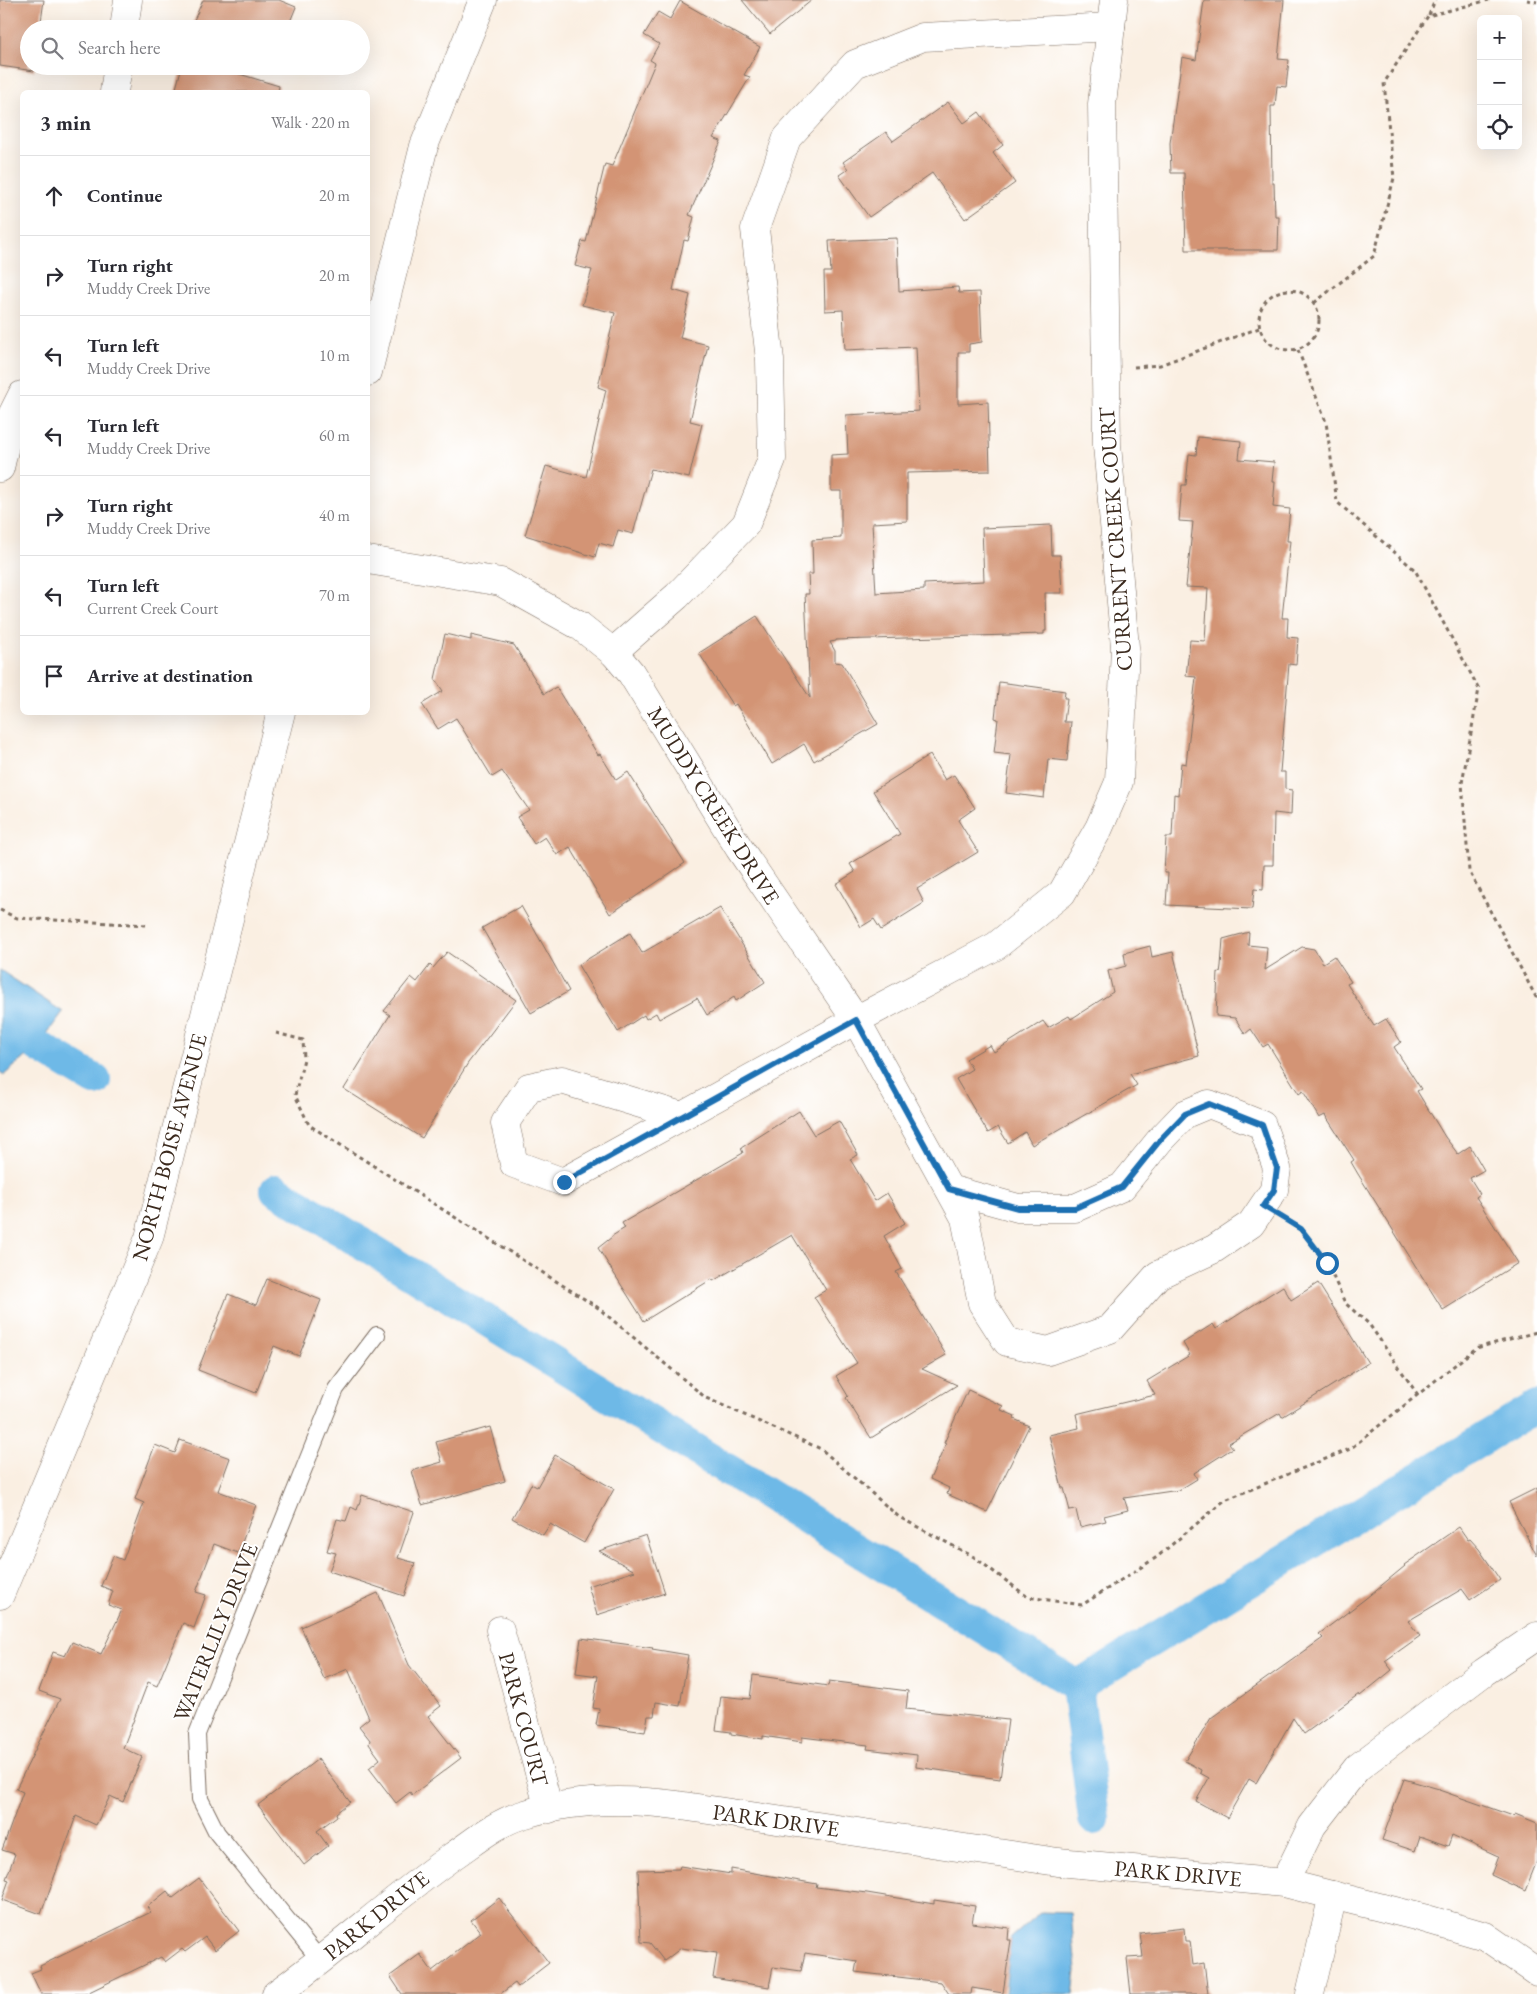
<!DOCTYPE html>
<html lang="en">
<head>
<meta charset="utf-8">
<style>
  :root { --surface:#fff; --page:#f7f7f7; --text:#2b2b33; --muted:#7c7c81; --line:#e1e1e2 }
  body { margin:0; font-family:"EB Garamond",serif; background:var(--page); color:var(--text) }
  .controls { position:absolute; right:15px; top:15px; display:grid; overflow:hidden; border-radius:8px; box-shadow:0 5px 20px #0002 }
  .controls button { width:45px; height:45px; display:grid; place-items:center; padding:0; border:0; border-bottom:1px solid var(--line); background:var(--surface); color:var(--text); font:25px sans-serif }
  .stop { position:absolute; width:15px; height:15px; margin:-11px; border:4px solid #1f6fb2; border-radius:50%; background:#fff }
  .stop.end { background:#1f6fb2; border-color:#fff; box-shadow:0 1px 5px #0008 }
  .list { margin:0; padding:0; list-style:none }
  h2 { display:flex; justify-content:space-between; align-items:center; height:65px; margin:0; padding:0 20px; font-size:21px }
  h2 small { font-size:16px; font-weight:400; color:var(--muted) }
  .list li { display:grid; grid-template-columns:32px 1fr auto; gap:15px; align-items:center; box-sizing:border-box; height:80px; padding:0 20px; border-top:1px solid var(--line) }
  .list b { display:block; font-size:19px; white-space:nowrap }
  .list p { margin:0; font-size:16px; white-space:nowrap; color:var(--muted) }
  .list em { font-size:16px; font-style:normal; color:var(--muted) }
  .icon { flex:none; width:28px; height:28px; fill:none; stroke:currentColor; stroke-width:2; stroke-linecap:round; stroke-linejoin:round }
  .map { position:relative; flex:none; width:1537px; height:1994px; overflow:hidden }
  .search { position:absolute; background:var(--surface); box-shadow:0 5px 20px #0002; left:20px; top:20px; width:350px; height:55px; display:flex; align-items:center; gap:12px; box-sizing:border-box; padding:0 18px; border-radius:28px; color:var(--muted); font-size:19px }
  .panel { position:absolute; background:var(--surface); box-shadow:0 5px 20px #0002; left:20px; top:90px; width:350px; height:625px; border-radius:8px }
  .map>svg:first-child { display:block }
  .water { fill:#6eb9e7; stroke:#547282 }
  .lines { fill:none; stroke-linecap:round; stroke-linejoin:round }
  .canal { stroke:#6eb9e7; stroke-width:32 }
  .building { fill:#d39475 }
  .lane-casing { stroke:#7e6f63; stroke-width:18 }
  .street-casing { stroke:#7e6f63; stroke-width:29 }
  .secondary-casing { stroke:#7e6f63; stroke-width:29 }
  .path { stroke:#7e6f63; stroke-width:3; stroke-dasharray:4 4; stroke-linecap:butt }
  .lane { stroke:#fff; stroke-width:16 }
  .street { stroke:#fff; stroke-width:28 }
  .secondary { stroke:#fff; stroke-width:28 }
  .route { stroke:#1f6fb2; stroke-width:6 }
  .labels { text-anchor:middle; stroke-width:4; stroke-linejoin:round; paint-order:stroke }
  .street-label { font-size:22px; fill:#3b2a1e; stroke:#fff }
</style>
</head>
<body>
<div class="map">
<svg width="1537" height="1994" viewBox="0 0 1537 1994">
  <rect width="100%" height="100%" fill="#fff"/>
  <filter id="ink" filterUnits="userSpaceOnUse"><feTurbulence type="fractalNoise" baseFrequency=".02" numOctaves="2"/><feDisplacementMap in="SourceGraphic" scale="10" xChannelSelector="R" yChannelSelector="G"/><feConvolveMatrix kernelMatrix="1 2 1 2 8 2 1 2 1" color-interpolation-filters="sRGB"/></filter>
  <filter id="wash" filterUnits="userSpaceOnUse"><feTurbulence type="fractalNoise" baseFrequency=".0096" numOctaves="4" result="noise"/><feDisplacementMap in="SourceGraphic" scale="20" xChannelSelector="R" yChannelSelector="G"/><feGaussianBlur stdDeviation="1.12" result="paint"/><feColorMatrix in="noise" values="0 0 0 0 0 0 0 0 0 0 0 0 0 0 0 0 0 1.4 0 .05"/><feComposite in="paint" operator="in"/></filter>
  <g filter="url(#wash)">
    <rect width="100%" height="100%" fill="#faefe2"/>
    <g class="water">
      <path d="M 0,970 L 63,1012 L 38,1046 L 4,1075 L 0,1072 Z"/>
      <path d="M 1041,1912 L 1071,1913 L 1076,1971 L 1073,1994 L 1005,1994 L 1011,1938 Z"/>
    </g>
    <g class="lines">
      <g class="canal">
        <path d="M 38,1046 L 95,1080"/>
        <path d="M 276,1190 L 1077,1686"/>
        <path d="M 1077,1686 L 1537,1406"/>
        <path d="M 1077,1686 L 1094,1819"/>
      </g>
    </g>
    <g id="blocks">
      <g class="building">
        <path d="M 0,0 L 44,0 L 40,29 L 29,29 L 29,66 L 35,66 L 34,71 L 0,66 Z"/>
        <path d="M 203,0 L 279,0 L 296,7 L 287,29 L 190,29 Z"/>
        <path d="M 742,0 L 812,0 L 770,34 Z"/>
        <path d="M 1204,0 L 1284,0 L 1278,59 L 1289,60 L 1286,87 L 1277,86 L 1275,106 L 1271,106 L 1272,183 L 1274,183 L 1275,216 L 1279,216 L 1278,250 L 1186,250 L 1184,173 L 1171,173 L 1170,143 L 1182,57 L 1196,60 Z"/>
        <path d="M 680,1 L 760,47 L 744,75 L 750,77 L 713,138 L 721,141 L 689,215 L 694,217 L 688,241 L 684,240 L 673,290 L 690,295 L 680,338 L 708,345 L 690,421 L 702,424 L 689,478 L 651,469 L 633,534 L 618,530 L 613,547 L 599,543 L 595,557 L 525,535 L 546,466 L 586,477 L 606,390 L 598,387 L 615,313 L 582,305 L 592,270 L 575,266 L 582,241 L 586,242 L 605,164 L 612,166 L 655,63 L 650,60 L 659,44 L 644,35 L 658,12 L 670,19 Z"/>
        <path d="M 182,66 L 213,66 L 279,86 L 278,92 L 175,92 Z"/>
        <path d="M 948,102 L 964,123 L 979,112 L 1003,145 L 993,153 L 1015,183 L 965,219 L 932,173 L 869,217 L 839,175 L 848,169 L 843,162 L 886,132 L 893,141 Z"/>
        <path d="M 897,238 L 899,291 L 958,287 L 959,293 L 980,292 L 982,342 L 969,344 L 969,352 L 958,352 L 958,404 L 988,402 L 990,471 L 907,473 L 907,521 L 872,523 L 876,593 L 924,590 L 924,584 L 984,581 L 982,528 L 1051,525 L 1052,555 L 1060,555 L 1062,593 L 1045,593 L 1046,631 L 1044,631 L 1044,634 L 836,640 L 836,641 L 830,642 L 835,651 L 835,662 L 842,663 L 878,724 L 814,761 L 804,744 L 772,764 L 736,704 L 733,706 L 699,653 L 757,616 L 810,698 L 805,594 L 809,594 L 808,574 L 813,574 L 812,540 L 841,538 L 841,491 L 831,491 L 831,455 L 848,454 L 846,415 L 919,411 L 916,347 L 845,350 L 843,310 L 825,311 L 824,272 L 831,272 L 829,241 Z"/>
        <path d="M 1198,437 L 1241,441 L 1239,459 L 1274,462 L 1272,482 L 1275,482 L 1273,507 L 1290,509 L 1287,541 L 1290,541 L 1282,618 L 1288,618 L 1287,637 L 1298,638 L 1296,665 L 1289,664 L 1280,772 L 1285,772 L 1285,789 L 1292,790 L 1291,815 L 1274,813 L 1273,865 L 1264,865 L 1263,890 L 1254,889 L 1252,909 L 1166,905 L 1168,873 L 1164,873 L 1166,837 L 1172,837 L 1174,794 L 1178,795 L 1181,763 L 1186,764 L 1196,677 L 1186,676 L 1190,640 L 1205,641 L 1208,588 L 1186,587 L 1193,522 L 1179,521 L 1182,485 L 1186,485 L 1189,454 L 1196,455 Z"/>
        <path d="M 445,634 L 471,640 L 471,635 L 514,645 L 544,694 L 556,687 L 598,755 L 600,754 L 616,780 L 628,772 L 685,863 L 610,914 L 570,847 L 557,855 L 545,837 L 534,844 L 517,817 L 529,810 L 502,771 L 492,777 L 456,718 L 438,729 L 422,704 L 443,691 L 435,679 Z"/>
        <path d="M 999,682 L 1065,691 L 1064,698 L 1067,698 L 1064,722 L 1071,722 L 1067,761 L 1048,759 L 1044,798 L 1006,793 L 1011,755 L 994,753 L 998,719 L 995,718 Z"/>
        <path d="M 930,755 L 945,780 L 954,775 L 975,808 L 958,820 L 978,852 L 917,889 L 924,903 L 881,930 L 874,919 L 861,927 L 836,884 L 855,872 L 850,864 L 900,834 L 873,791 Z"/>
        <path d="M 521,906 L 569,991 L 531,1013 L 482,928 Z"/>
        <path d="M 720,908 L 765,982 L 736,1001 L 734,997 L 707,1015 L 697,998 L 659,1019 L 656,1013 L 646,1019 L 644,1015 L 618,1032 L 578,965 L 630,933 L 642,953 Z"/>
        <path d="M 1249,932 L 1248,945 L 1267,947 L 1265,970 L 1302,947 L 1314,949 L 1323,963 L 1334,956 L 1351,982 L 1347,984 L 1374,1026 L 1386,1019 L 1401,1042 L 1394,1047 L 1421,1089 L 1417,1091 L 1445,1137 L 1458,1154 L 1470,1146 L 1484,1170 L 1470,1178 L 1480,1194 L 1476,1197 L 1518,1263 L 1443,1310 L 1358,1174 L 1351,1162 L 1354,1160 L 1325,1115 L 1319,1118 L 1303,1091 L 1299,1094 L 1268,1044 L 1263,1047 L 1251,1029 L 1245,1034 L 1235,1018 L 1216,1016 L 1218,972 L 1220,973 L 1221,966 L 1223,939 Z"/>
        <path d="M 1150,946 L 1152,957 L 1173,952 L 1199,1056 L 1130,1074 L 1137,1085 L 1032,1145 L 1025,1132 L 1008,1143 L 998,1127 L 988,1133 L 956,1079 L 972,1069 L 966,1059 L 990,1045 L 994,1052 L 1043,1021 L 1048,1028 L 1069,1016 L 1071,1019 L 1113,992 L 1108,971 L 1126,966 L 1124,953 Z"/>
        <path d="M 447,952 L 516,1000 L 468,1063 L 422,1138 L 344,1089 L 390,1015 L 384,1011 L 411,977 L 417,982 L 430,965 L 433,968 Z"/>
        <path d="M 799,1111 L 814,1135 L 839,1121 L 858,1155 L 850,1159 L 875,1201 L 887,1193 L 905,1223 L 884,1236 L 902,1269 L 896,1272 L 946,1355 L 922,1369 L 957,1385 L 871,1438 L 846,1398 L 848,1396 L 836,1376 L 857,1363 L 814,1297 L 826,1290 L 792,1235 L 713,1281 L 712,1279 L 644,1321 L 598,1248 L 612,1237 L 612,1236 L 625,1228 L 622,1223 L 743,1153 L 741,1148 Z"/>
        <path d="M 267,1279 L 321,1300 L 299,1356 L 274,1346 L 256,1393 L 198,1370 L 228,1294 L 256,1305 Z"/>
        <path d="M 1318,1283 L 1368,1363 L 1282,1417 L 1280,1413 L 1229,1443 L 1233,1448 L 1194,1473 L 1197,1479 L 1179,1490 L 1124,1498 L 1128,1510 L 1104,1516 L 1106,1521 L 1080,1527 L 1076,1510 L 1070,1511 L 1064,1488 L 1062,1488 L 1049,1435 L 1079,1428 L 1076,1414 L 1155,1395 L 1147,1381 L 1190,1355 L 1183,1343 L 1213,1324 L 1216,1329 L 1283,1286 L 1291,1300 Z"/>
        <path d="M 968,1390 L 1003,1406 L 1001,1410 L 1015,1416 L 1014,1419 L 1029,1426 L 987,1512 L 947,1494 L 949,1488 L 930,1479 L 946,1444 L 944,1443 Z"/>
        <path d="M 490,1427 L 505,1481 L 422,1505 L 412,1471 L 442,1462 L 436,1442 Z"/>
        <path d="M 180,1440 L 230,1458 L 218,1491 L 256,1505 L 238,1553 L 214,1544 L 196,1592 L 206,1595 L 194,1628 L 183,1623 L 157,1686 L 148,1682 L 123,1748 L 142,1757 L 123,1802 L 110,1796 L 96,1825 L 76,1816 L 41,1914 L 2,1900 L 9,1880 L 6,1879 L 15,1854 L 2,1850 L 23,1792 L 16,1789 L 60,1699 L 39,1691 L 53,1652 L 65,1656 L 72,1642 L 101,1654 L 122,1610 L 108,1605 L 113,1591 L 101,1586 L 113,1556 L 123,1560 L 144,1503 L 135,1499 L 155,1445 L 175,1453 Z"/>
        <path d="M 555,1455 L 614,1489 L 584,1543 L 550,1524 L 543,1535 L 512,1518 L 531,1484 L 537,1487 Z"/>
        <path d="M 1537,1488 L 1537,1556 L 1509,1502 Z"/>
        <path d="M 362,1495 L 414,1512 L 398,1558 L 415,1563 L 404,1596 L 329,1571 L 336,1553 L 327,1551 L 337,1519 L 346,1521 L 351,1507 L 357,1510 Z"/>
        <path d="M 1459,1527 L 1468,1540 L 1470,1539 L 1479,1549 L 1500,1580 L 1470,1600 L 1462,1589 L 1408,1621 L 1420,1636 L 1385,1661 L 1392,1670 L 1360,1696 L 1359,1694 L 1304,1734 L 1293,1718 L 1256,1783 L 1249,1779 L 1227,1818 L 1196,1801 L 1209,1778 L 1200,1773 L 1201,1770 L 1185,1761 L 1211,1718 L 1323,1638 L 1319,1634 L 1365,1599 L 1405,1566 L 1404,1565 Z"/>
        <path d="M 646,1535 L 665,1593 L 597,1615 L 588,1586 L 635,1571 L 599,1551 Z"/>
        <path d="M 378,1593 L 409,1665 L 441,1706 L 428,1716 L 461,1758 L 412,1795 L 410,1792 L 396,1803 L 369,1768 L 380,1759 L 369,1744 L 370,1740 L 359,1726 L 369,1718 L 348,1669 L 324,1679 L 301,1627 Z"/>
        <path d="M 581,1638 L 653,1648 L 652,1649 L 688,1655 L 680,1706 L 656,1702 L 654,1716 L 648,1716 L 645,1732 L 596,1725 L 599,1709 L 593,1708 L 598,1676 L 576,1673 Z"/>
        <path d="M 753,1675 L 828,1686 L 829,1681 L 908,1691 L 906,1709 L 1008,1720 L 1000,1779 L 916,1767 L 917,1755 L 867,1749 L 868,1745 L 802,1737 L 802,1742 L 763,1736 L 763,1739 L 731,1734 L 731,1732 L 716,1730 L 721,1696 L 750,1699 Z"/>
        <path d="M 318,1759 L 350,1802 L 336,1813 L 337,1816 L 317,1831 L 328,1846 L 304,1865 L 258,1805 Z"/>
        <path d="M 1404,1779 L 1439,1789 L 1439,1790 L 1513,1816 L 1515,1814 L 1537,1823 L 1537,1861 L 1525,1891 L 1491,1875 L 1498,1856 L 1452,1835 L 1448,1846 L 1420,1836 L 1415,1851 L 1382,1840 Z"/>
        <path d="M 680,1866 L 731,1874 L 731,1869 L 817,1884 L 816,1887 L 867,1893 L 934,1904 L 934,1900 L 975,1906 L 972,1923 L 1009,1928 L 1008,1940 L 1011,1940 L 1003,1993 L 972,1988 L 971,1994 L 949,1994 L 941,1982 L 855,1972 L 857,1961 L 805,1953 L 801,1971 L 773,1967 L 769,1987 L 713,1978 L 717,1953 L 681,1948 L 664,1961 L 650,1943 L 641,1942 L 638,1870 L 679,1869 Z"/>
        <path d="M 199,1878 L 239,1931 L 215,1950 L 205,1937 L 185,1952 L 182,1949 L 165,1962 L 161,1957 L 85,1994 L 41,1994 L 31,1973 L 41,1969 L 40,1966 L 151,1912 L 147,1907 L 167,1891 L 173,1898 Z"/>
        <path d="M 499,1898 L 549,1963 L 518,1987 L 515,1983 L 500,1994 L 402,1994 L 390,1976 L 420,1954 L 432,1971 L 481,1933 L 471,1920 Z"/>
        <path d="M 1184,1928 L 1185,1941 L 1190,1941 L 1193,1965 L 1204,1963 L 1208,1994 L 1131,1994 L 1127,1958 L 1143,1957 L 1140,1933 Z"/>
      </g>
    </g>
  </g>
  <g filter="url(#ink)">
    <use href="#blocks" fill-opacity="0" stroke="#7e6f63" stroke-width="1"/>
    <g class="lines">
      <defs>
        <path id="lane" d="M 320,1960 L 217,1833 L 200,1799 L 197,1734 L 336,1389 L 377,1335"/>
        <g id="street">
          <path d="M 124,29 L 128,0"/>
          <path d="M 114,92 L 118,66"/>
          <path d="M 0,468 L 12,415 L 22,395"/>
          <path d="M 368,560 L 501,582 L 580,626 L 614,653 L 631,673 L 739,848 L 856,1020 L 965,1218 L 982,1303 L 1007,1342 L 1048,1351 L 1110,1329 L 1158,1275 L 1214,1249 L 1251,1224 L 1274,1190 L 1277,1168 L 1262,1125 L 1209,1104 L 1185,1114 L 1160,1140 L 1122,1187 L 1075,1208 L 1018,1208 L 949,1189"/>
          <path d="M 614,653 L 621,645 L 677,596 L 746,524 L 772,459 L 770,360 L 755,229 L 787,138 L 855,64 L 923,37 L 1111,27"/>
          <path d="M 681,1116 L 562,1080 L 529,1087 L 505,1123 L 514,1164 L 563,1182 L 856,1020 L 996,946 L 1062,893 L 1099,828 L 1119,782 L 1125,647 L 1107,445 L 1102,104 L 1114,0"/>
          <path d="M 500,1630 L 549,1809"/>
          <path d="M 1284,1883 L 1312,1826 L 1357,1768 L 1484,1672 L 1537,1636"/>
          <path d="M 276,1994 C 337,1950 392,1899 453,1856 C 475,1841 496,1823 522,1815 C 572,1799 623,1798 676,1805 L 1058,1862 L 1284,1883 L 1423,1918 L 1485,1936 L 1537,1972"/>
          <path d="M 1310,1994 L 1333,1895"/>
        </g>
        <g id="secondary">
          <path d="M 368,372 L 424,146 L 483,0"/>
          <path d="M 0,1595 L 149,1238 L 281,712"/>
        </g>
      </defs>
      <use href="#lane" class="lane-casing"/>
      <use href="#street" class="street-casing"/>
      <use href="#secondary" class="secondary-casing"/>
      <g class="path">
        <path d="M 1527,0 L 1537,2"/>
        <path d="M 1429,15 L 1435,0"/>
        <circle cx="1289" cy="320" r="30"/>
        <path d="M 1314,303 L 1374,256 L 1394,178 L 1384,83 L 1428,16 L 1489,0"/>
        <path d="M 1298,350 L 1326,422 L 1337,502 L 1415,570 L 1479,689 L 1462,783 L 1469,871 L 1537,999"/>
        <path d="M 1134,367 L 1160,365 L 1259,328"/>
        <path d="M 0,910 L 17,918 L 148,925"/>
        <path d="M 276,1033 L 303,1040 L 304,1059 L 295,1095 L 309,1125 L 597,1307 L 706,1398 L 821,1449 L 899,1517 L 974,1557 L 1028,1597 L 1082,1605 L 1157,1557 L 1225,1500 L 1350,1449 L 1476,1348 L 1537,1332"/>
        <path d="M 1288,1221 L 1301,1229 L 1327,1263 L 1345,1303 L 1369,1324 L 1418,1395"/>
      </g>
      <use href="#lane" class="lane"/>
      <use href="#street" class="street"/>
      <use href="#secondary" class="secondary"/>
    </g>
  </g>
  <g class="lines" filter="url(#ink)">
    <path class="route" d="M 564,1182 L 856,1020 L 949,1189 L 1018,1208 L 1075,1208 L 1122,1187 L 1160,1140 L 1185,1114 L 1209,1104 L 1262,1125 L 1277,1168 L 1274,1190 L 1263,1206 L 1301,1229 L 1327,1263"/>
  </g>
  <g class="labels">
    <g class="street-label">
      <text transform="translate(1115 539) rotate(-94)" y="8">CURRENT CREEK COURT</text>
      <text transform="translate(714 805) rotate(58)" y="8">MUDDY CREEK DRIVE</text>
      <text transform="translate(169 1147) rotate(-75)" y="8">NORTH BOISE AVENUE</text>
      <text transform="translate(215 1632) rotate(-68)" y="8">WATERLILY DRIVE</text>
      <text transform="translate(524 1719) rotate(75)" y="8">PARK COURT</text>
      <text transform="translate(776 1820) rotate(8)" y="8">PARK DRIVE</text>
      <text transform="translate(1178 1873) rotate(5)" y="8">PARK DRIVE</text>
      <text transform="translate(376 1915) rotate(-39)" y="8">PARK DRIVE</text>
    </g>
  </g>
</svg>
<div class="controls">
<button>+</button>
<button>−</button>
<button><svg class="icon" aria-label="locate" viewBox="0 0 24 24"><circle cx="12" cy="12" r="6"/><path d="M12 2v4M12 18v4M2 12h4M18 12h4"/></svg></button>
</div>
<div class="stop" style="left:1327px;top:1263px"></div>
<div class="stop end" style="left:564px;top:1182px"></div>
<div class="search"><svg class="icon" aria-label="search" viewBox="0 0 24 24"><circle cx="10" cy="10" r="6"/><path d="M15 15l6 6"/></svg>Search here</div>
<section class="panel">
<h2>3 min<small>Walk · 220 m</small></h2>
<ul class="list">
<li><svg class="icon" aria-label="ahead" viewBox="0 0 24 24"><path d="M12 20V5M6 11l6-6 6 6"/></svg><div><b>Continue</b></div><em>20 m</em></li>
<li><svg class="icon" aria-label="right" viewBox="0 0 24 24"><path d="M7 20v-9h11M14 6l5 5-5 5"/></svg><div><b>Turn right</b><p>Muddy Creek Drive</p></div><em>20 m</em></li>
<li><svg class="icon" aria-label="left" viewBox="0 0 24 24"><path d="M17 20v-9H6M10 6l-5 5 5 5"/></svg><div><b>Turn left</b><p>Muddy Creek Drive</p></div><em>10 m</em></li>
<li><svg class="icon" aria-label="left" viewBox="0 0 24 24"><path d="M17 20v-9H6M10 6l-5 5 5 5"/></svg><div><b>Turn left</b><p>Muddy Creek Drive</p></div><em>60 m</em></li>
<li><svg class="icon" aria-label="right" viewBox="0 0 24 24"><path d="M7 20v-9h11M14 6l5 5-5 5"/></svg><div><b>Turn right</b><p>Muddy Creek Drive</p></div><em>40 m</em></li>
<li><svg class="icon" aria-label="left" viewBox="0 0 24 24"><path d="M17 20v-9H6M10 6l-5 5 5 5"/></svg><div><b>Turn left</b><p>Current Creek Court</p></div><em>70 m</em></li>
<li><svg class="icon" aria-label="arrive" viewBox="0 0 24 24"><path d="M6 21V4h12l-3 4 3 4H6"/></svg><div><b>Arrive at destination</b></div></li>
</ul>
</section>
</div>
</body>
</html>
